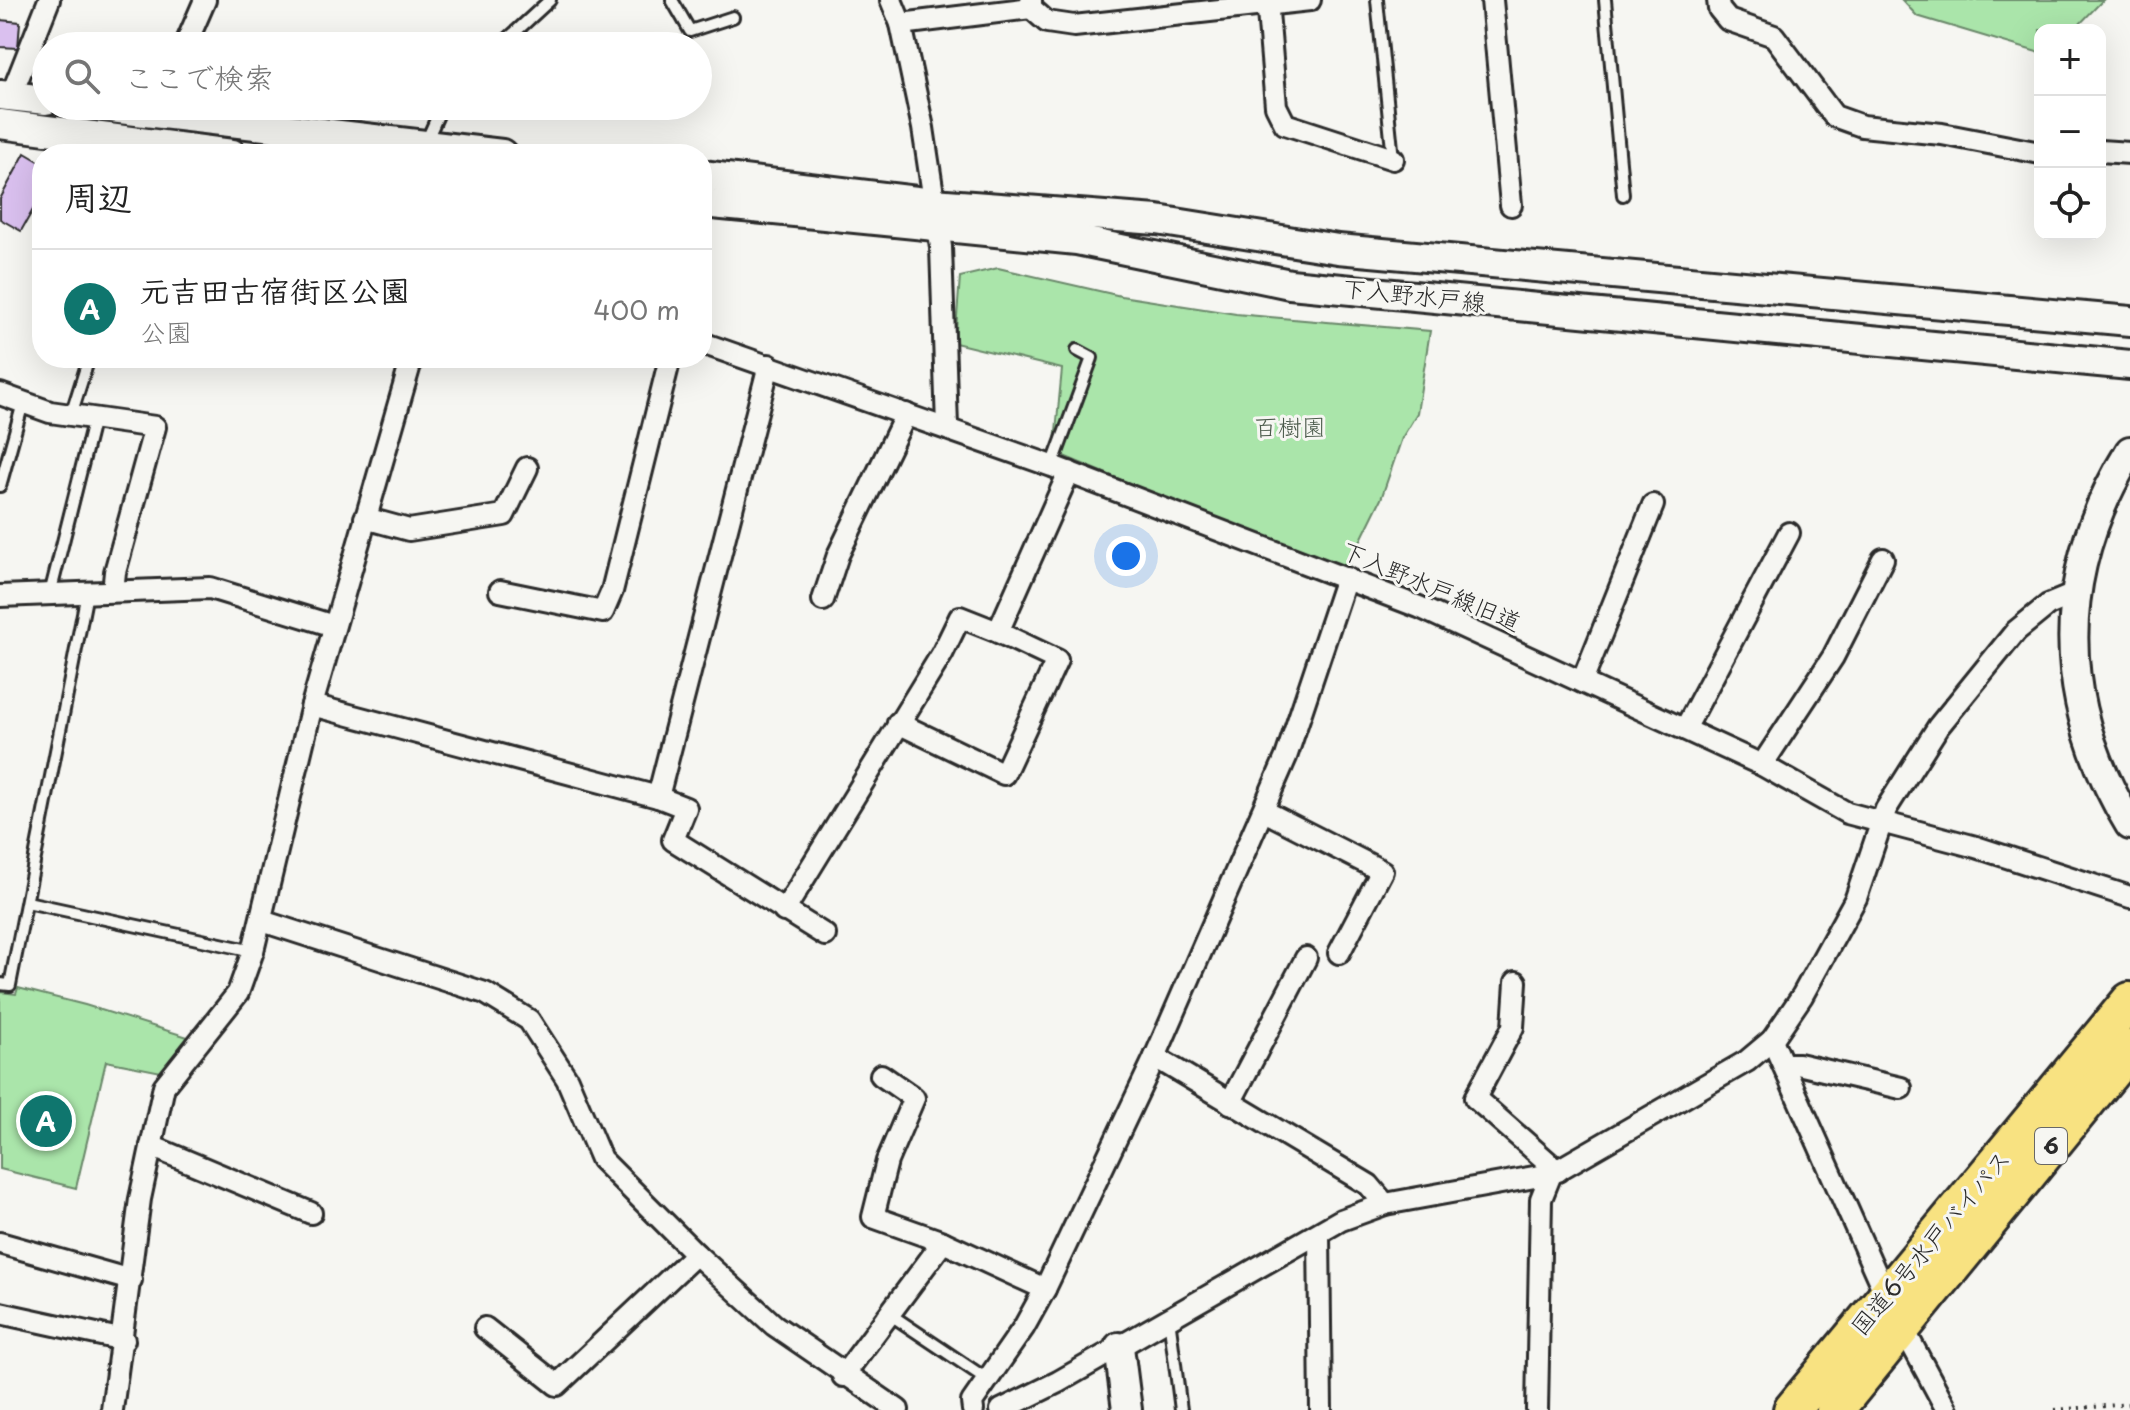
<!DOCTYPE html>
<html lang="ja">
<head>
<meta charset="utf-8">
<style>
  :root { --surface:#fff; --page:#f6f6f6; --text:#222; --muted:#767676; --line:#e0e0e0; --accent:#0f766e }
  body { margin:0; font-family:"Playpen Sans","Klee One",sans-serif; background:var(--page); color:var(--text) }
  .controls { position:absolute; right:24px; top:24px; display:grid; overflow:hidden; border-radius:16px; box-shadow:0 8px 32px #0002 }
  .controls button { width:72px; height:72px; display:grid; place-items:center; padding:0; border:0; border-bottom:2px solid var(--line); background:var(--surface); color:var(--text); font:40px sans-serif }
  .you { position:absolute; left:1126px; top:556px; width:28px; height:28px; margin:-20px; border:6px solid #fff; border-radius:50%; background:#1a73e8; box-shadow:0 0 0 12px #1a73e833 }
  .badge { display:grid; place-items:center; width:52px; height:52px; border-radius:50%; background:var(--accent); color:#fff; font-size:26px; font-weight:700 }
  .pin { position:absolute; translate:-50% -50%; border:4px solid #fff; box-shadow:0 2px 8px #0006 }
  .list { margin:0; padding:0; list-style:none }
  h2 { display:flex; justify-content:space-between; align-items:center; height:104px; margin:0; padding:0 32px; font-size:34px }
  h2 small { font-size:26px; font-weight:400; color:var(--muted) }
  .list li { display:grid; grid-template-columns:52px 1fr auto; gap:24px; align-items:center; box-sizing:border-box; height:120px; padding:0 32px; border-top:2px solid var(--line) }
  .list b { display:block; font-size:30px; white-space:nowrap }
  .list p { margin:0; font-size:26px; white-space:nowrap; color:var(--muted) }
  .list em { font-size:26px; font-style:normal; color:var(--muted) }
  .icon { flex:none; width:44px; height:44px; fill:none; stroke:currentColor; stroke-width:2; stroke-linecap:round; stroke-linejoin:round }
  .map { position:relative; flex:none; width:2130px; height:1410px; overflow:hidden }
  .search { position:absolute; background:var(--surface); box-shadow:0 8px 32px #0002; left:32px; top:32px; width:680px; height:88px; display:flex; align-items:center; gap:20px; box-sizing:border-box; padding:0 28px; border-radius:44px; color:var(--muted); font-size:30px }
  .panel { position:absolute; background:var(--surface); box-shadow:0 8px 32px #0002; left:32px; top:144px; width:680px; height:224px; border-radius:32px }
  .map>svg:first-child { display:block }
  .green { fill:#aae5aa; stroke:#6a886a; stroke-width:2 }
  .building { fill:#dac0ef; stroke:#2b2b2b; stroke-width:2 }
  .lines { fill:none; stroke-linecap:round; stroke-linejoin:round }
  .lane-casing { stroke:#2b2b2b; stroke-width:16 }
  .street-casing { stroke:#2b2b2b; stroke-width:26 }
  .secondary-casing { stroke:#2b2b2b; stroke-width:34 }
  .highway-casing { stroke:#2b2b2b; stroke-width:42 }
  .path { stroke:#2b2b2b; stroke-width:4; stroke-dasharray:2 6; stroke-linecap:butt }
  .lane { stroke:#f6f6f2; stroke-width:10 }
  .street { stroke:#f6f6f2; stroke-width:20 }
  .secondary { stroke:#f6f6f2; stroke-width:28 }
  .highway { stroke:#f8e281; stroke-width:36 }
  .labels { text-anchor:middle; stroke-width:6; stroke-linejoin:round; paint-order:stroke }
  .shield { fill:#f6f6f2; stroke:#686867; stroke-width:2 }
  .shield-label { font-size:22px; font-weight:bold; fill:#2b2b2b }
  .street-label { font-size:24px; fill:#2b2b2b; stroke:#f6f6f2 }
  .park-label { font-size:24px; fill:#4b5a4b; stroke:#f6f6f2 }
</style>
</head>
<body>
<div class="map">
<svg width="2130" height="1410" viewBox="0 0 2130 1410">
  <rect width="100%" height="100%" fill="#f6f6f2"/>
  <filter id="ink" filterUnits="userSpaceOnUse"><feTurbulence type="fractalNoise" baseFrequency=".0125" numOctaves="2"/><feDisplacementMap in="SourceGraphic" scale="16" xChannelSelector="R" yChannelSelector="G"/><feConvolveMatrix kernelMatrix="1 2 1 2 8 2 1 2 1" color-interpolation-filters="sRGB"/></filter>
  <g filter="url(#ink)">
    <g class="green">
      <path d="M 1902,0 L 2103,0 L 2074,30 L 2040,30 L 2040,53 L 1917,16 Z"/>
      <path d="M 998,268 L 1121,296 L 1236,314 L 1430,331 L 1417,413 L 1402,438 L 1381,499 L 1347,568 L 1237,528 L 1054,452 L 1062,369 L 955,343 L 960,277 Z"/>
      <path d="M 18,988 L 85,1005 L 191,1038 L 161,1072 L 106,1061 L 76,1188 L 0,1169 L 0,992 L 16,994 Z"/>
    </g>
    <g class="building">
      <path d="M 0,20 L 20,22 L 18,48 L 0,47 Z"/>
      <path d="M 25,153 L 42,163 L 42,194 L 21,231 L 0,219 L 0,199 Z"/>
    </g>
    <g class="lines">
      <defs>
        <g id="lane">
          <path d="M 672,0 L 690,31 L 733,17"/>
          <path d="M 1377,0 L 1393,159"/>
          <path d="M 1605,0 L 1623,195"/>
          <path d="M 500,46 L 550,0"/>
          <path d="M 425,144 L 442,106"/>
          <path d="M 71,415 L 89,358"/>
          <path d="M 1052,466 L 1092,358 L 1077,350"/>
          <path d="M 0,486 L 23,403"/>
          <path d="M 50,594 L 94,418"/>
          <path d="M 27,902 L 253,951"/>
          <path d="M 0,984 L 10,985 L 87,593"/>
          <path d="M 888,1313 L 988,1380"/>
          <path d="M 1169,1318 L 1181,1410"/>
        </g>
        <g id="street">
          <path d="M 891,0 L 901,24 L 923,128 L 941,247 L 947,427"/>
          <path d="M 1031,0 L 1031,8 L 1047,22 L 1074,26 L 1310,0"/>
          <path d="M 1267,0 L 1276,106 L 1285,124 L 1393,159"/>
          <path d="M 1492,0 L 1511,205"/>
          <path d="M 1718,0 L 1719,9 L 1728,20 L 1774,36 L 1834,116 L 1862,126 L 1942,134 L 2040,153"/>
          <path d="M 901,24 L 1031,8"/>
          <path d="M 185,46 L 205,0"/>
          <path d="M 11,96 L 49,0"/>
          <path d="M 2100,151 L 2130,153"/>
          <path d="M 702,343 L 1052,466 L 1419,607 L 1762,765 L 1847,813 L 1976,847 L 2130,897"/>
          <path d="M 0,394 L 50,412 L 155,427 L 115,572 L 113,591"/>
          <path d="M 365,518 L 409,530 L 504,515 L 527,468"/>
          <path d="M 500,591 L 603,612 L 612,591 L 670,358"/>
          <path d="M 0,596 L 210,588 L 334,626"/>
          <path d="M 823,600 L 838,555 L 906,414"/>
          <path d="M 1582,682 L 1653,505"/>
          <path d="M 312,705 L 658,797 L 769,365"/>
          <path d="M 898,723 L 1004,774 L 1057,660 L 998,632"/>
          <path d="M 1685,729 L 1789,533"/>
          <path d="M 1762,765 L 1833,657 L 1883,559"/>
          <path d="M 658,797 L 686,808 L 673,840 L 825,935"/>
          <path d="M 1264,811 L 1382,871 L 1339,953"/>
          <path d="M 784,911 L 942,654 L 960,617 L 998,632 L 1069,472"/>
          <path d="M 262,921 L 485,993 L 529,1020 L 567,1079 L 601,1159 L 696,1254 L 774,1325 L 898,1410"/>
          <path d="M 1516,982 L 1513,1027 L 1475,1098 L 1558,1171"/>
          <path d="M 1772,1040 L 1886,1296 L 1947,1410"/>
          <path d="M 1155,1057 L 1369,1185 L 1385,1204"/>
          <path d="M 1783,1064 L 1798,1064 L 1901,1088"/>
          <path d="M 881,1075 L 914,1098 L 887,1161 L 873,1217 L 943,1242 L 1045,1289"/>
          <path d="M 1230,1103 L 1306,958"/>
          <path d="M 151,1146 L 311,1213"/>
          <path d="M 1319,1234 L 1321,1410"/>
          <path d="M 0,1243 L 131,1280"/>
          <path d="M 0,1313 L 124,1340"/>
          <path d="M 485,1328 L 557,1385 L 696,1254"/>
          <path d="M 843,1376 L 943,1242"/>
          <path d="M 112,1410 L 140,1199 L 164,1086 L 238,993 L 253,951 L 312,705 L 412,358"/>
          <path d="M 973,1410 L 972,1402 L 1024,1327 L 1045,1289 L 1155,1057 L 1286,757 L 1346,578"/>
          <path d="M 1001,1410 L 1058,1382 L 1341,1220 L 1385,1204 L 1551,1174 L 1747,1061 L 1772,1040 L 1802,996 L 1856,898 L 1886,809 L 1938,727 L 2016,631 L 2048,605 L 2077,593"/>
          <path d="M 1537,1410 L 1541,1199 L 1551,1174"/>
        </g>
        <g id="secondary">
          <path d="M 0,95 L 46,100"/>
          <path d="M 94,106 L 502,154"/>
          <path d="M 0,124 L 232,154"/>
          <path d="M 702,175 L 933,203 L 1157,220 L 1338,249 L 2130,321"/>
          <path d="M 702,203 L 1077,240 L 1290,284 L 2130,365"/>
          <path d="M 2130,451 C 2054,574 2055,702 2130,825"/>
          <path d="M 1119,1347 L 1127,1410"/>
        </g>
        <g id="highway">
          <path d="M 1792,1410 L 2130,1001"/>
          <path d="M 1835,1410 L 2130,1049"/>
        </g>
      </defs>
      <use href="#lane" class="lane-casing"/>
      <use href="#street" class="street-casing"/>
      <use href="#secondary" class="secondary-casing"/>
      <use href="#highway" class="highway-casing"/>
      <path class="path" d="M 2055,1410 L 2130,1404"/>
      <use href="#lane" class="lane"/>
      <use href="#street" class="street"/>
      <use href="#secondary" class="secondary"/>
      <use href="#highway" class="highway"/>
    </g>
  </g>
  <g class="labels">
    <rect class="shield" x="2035" y="1128" width="32" height="36" rx="6"/>
    <g class="shield-label">
      <text x="2051" y="1154">6</text>
    </g>
    <g class="street-label">
      <text transform="translate(1414 296) rotate(6)" y="8">下入野水戸線</text>
      <text transform="translate(1431 587) rotate(23)" y="8">下入野水戸線旧道</text>
      <text transform="translate(1931 1243) rotate(-50)" y="8">国道6号水戸バイパス</text>
    </g>
    <g class="park-label">
      <text x="1290" y="436">百樹園</text>
    </g>
  </g>
</svg>
<div class="controls">
<button>+</button>
<button>−</button>
<button><svg class="icon" aria-label="locate" viewBox="0 0 24 24"><circle cx="12" cy="12" r="6"/><path d="M12 2v4M12 18v4M2 12h4M18 12h4"/></svg></button>
</div>
<div class="you"></div>
<div class="pin badge" style="left:46px;top:1121px">A</div>
<div class="search"><svg class="icon" aria-label="search" viewBox="0 0 24 24"><circle cx="10" cy="10" r="6"/><path d="M15 15l6 6"/></svg>ここで検索</div>
<section class="panel">
<h2>周辺<small></small></h2>
<ul class="list">
<li><span class="badge">A</span><div><b>元吉田古宿街区公園</b><p>公園</p></div><em>400 m</em></li>
</ul>
</section>
</div>
</body>
</html>
